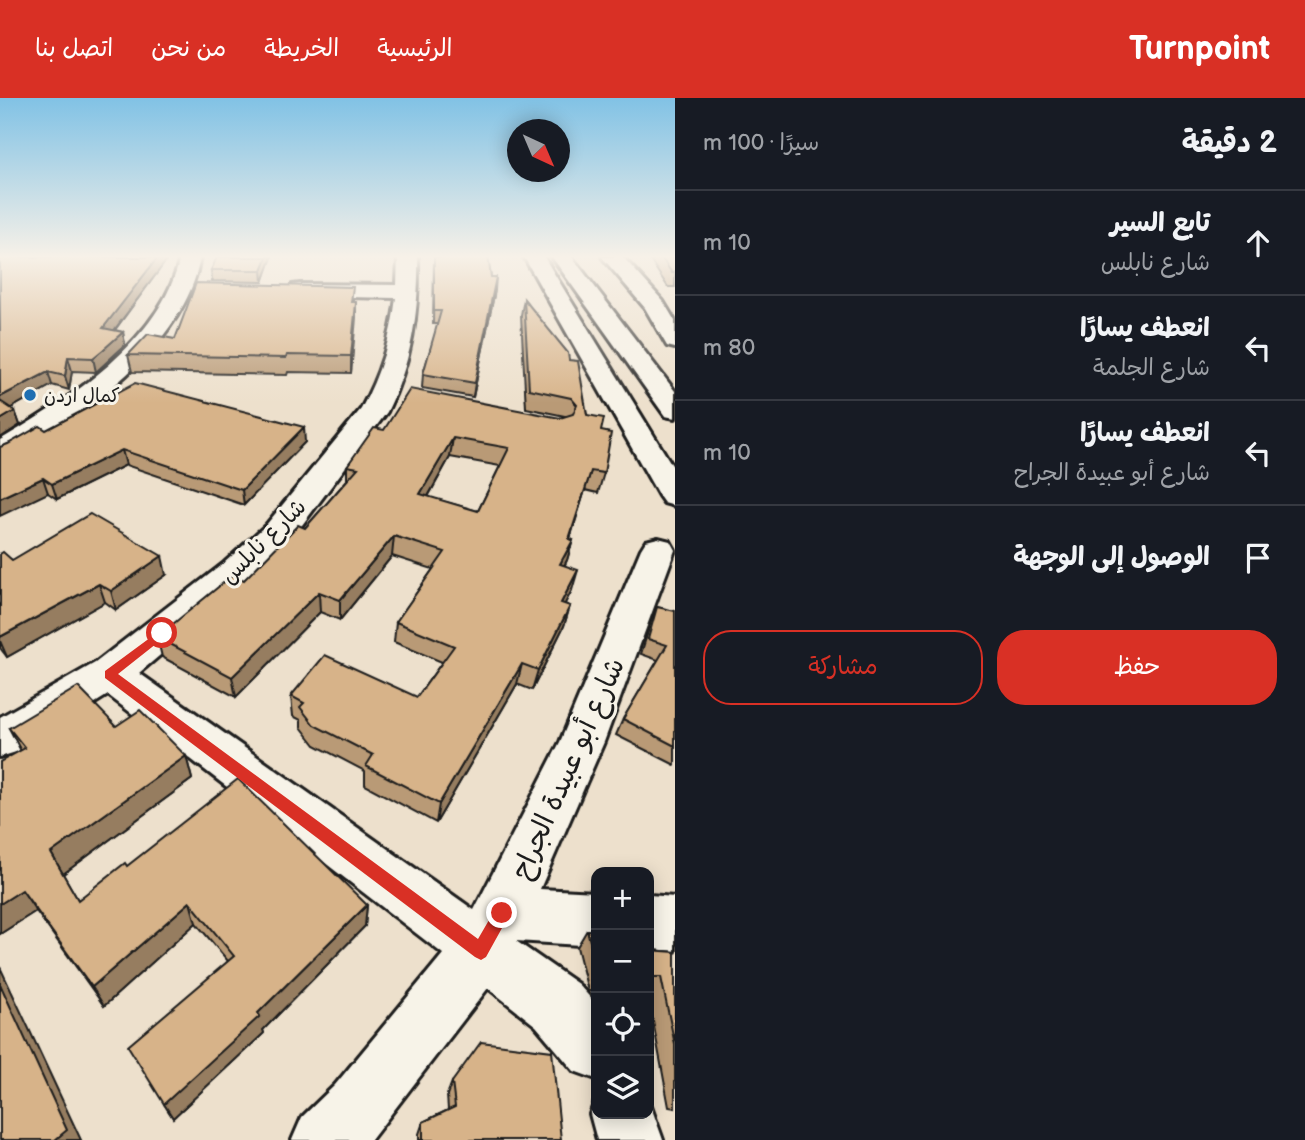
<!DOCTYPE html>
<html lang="ar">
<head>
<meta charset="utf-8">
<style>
  :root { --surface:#171b24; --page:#242831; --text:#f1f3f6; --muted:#9ea1a6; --line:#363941; --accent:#d93025 }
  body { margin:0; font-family:"Balsamiq Sans","Playpen Sans Arabic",sans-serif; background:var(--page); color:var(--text); direction:rtl }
  .controls { position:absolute; right:21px; bottom:21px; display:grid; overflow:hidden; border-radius:14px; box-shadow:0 4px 18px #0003 }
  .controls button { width:63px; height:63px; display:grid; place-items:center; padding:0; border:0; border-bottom:2px solid var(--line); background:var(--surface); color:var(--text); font:35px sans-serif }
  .compass { position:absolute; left:507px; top:21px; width:63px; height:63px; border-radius:50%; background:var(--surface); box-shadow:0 4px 18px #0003; rotate:136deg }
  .stop { position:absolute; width:21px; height:21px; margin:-16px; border:5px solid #d93025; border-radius:50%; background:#fff }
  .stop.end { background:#d93025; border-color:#fff; box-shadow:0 2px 7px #0008 }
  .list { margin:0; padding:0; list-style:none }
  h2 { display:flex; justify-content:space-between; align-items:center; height:91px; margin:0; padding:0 28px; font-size:30px }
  h2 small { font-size:23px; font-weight:400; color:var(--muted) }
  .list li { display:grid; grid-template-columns:46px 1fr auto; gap:21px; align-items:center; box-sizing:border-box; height:105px; padding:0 28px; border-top:2px solid var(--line) }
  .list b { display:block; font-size:26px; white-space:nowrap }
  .list p { margin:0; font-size:23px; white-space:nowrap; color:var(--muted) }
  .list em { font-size:23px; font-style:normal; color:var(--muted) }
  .actions { display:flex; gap:14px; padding:21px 28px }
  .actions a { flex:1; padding:16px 0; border:2px solid var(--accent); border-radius:28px; text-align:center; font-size:24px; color:var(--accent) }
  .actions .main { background:var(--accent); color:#fff }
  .icon { flex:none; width:38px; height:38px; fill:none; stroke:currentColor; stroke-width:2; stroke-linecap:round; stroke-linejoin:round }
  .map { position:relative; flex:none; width:675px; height:1042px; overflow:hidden; direction:ltr }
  header { display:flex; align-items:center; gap:42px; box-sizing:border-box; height:98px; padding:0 35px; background:var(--accent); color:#fff }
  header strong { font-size:33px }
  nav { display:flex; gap:38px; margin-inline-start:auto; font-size:24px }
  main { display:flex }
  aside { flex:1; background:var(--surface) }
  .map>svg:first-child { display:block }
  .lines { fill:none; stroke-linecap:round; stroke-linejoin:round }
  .minor-casing { stroke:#1c1c1c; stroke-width:6 }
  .highway-casing { stroke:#1c1c1c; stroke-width:6 }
  .minor { fill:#f7f3e8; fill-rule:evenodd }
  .highway { fill:#f7f3e8; fill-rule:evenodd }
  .wall { fill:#b99a76; stroke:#1c1c1c; stroke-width:2; fill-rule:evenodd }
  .shaded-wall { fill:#967d60; stroke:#1c1c1c; stroke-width:2 }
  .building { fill:#d7b389; stroke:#1c1c1c; stroke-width:2; fill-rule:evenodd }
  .route { fill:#d93025 }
  .poi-dot { fill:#1f6fb2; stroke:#f7f3e8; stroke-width:2.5 }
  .labels { text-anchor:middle; stroke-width:6; stroke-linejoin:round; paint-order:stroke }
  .far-poi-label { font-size:19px; fill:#1c1c1c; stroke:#f7f3e8; text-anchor:start }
  .street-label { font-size:23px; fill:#1c1c1c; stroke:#f7f3e8 }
  .near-street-label { font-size:28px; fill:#1c1c1c; stroke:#f7f3e8 }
</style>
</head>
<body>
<header>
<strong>Turnpoint</strong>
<nav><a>الرئيسية</a><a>الخريطة</a><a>من نحن</a><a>اتصل بنا</a></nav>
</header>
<main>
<aside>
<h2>2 دقيقة<small>سيرًا · 100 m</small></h2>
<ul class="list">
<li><svg class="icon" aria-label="ahead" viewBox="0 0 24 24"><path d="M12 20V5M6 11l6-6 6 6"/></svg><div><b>تابع السير</b><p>شارع نابلس</p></div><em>10 m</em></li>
<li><svg class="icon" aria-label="left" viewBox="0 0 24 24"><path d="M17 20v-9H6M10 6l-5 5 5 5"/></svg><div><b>انعطف يسارًا</b><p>شارع الجلمة</p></div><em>80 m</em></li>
<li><svg class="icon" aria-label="left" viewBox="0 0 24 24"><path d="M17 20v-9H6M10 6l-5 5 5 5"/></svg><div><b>انعطف يسارًا</b><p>شارع أبو عبيدة الجراح</p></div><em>10 m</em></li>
<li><svg class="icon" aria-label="arrive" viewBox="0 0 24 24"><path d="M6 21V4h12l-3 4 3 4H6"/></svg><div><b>الوصول إلى الوجهة</b></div></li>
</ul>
<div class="actions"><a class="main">حفظ</a><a>مشاركة</a></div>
</aside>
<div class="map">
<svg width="675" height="1042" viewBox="0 0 675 1042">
  <rect width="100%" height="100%" fill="#ede0cc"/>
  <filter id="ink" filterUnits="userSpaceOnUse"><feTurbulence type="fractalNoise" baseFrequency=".0143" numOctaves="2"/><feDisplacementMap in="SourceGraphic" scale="14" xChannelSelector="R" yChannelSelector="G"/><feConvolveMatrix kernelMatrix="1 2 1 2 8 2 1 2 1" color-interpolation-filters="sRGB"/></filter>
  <g filter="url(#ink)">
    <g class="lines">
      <defs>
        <g id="minor">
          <path d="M 180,159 L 200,159 C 186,248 81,317 11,360 L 0,363 L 0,342 C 68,302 163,242 180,159 Z"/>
          <path d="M 398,159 L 418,159 C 419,214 412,264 387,314 L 290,443 L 250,481 L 139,575 L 474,812 L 560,644 L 641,451 L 646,443 L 658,440 L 670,443 L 675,452 L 604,644 L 540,791 L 596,794 L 596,848 L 516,843 L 578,886 L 596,906 L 596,981 L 574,973 L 536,928 L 488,890 L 371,1042 L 292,1042 L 302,1019 L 335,987 L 443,856 L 108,597 L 16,654 L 0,659 L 0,619 L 95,565 L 224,465 L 266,427 L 361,311 C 380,277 391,239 396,200 L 300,198 L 292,197 L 289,192 L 292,187 L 300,186 L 397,187 Z"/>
          <path d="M 602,159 L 623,159 L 663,203 L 675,223 L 675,250 L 667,248 L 645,210 Z"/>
          <path d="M 649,797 L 675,799 L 675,853 L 649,851 Z"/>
          <path d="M 596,1001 L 596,1016 L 649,1016 L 649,1003 L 663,1042 L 597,1042 L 590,1016 Z"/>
        </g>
        <g id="highway">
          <path d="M 524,159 L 544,159 L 675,372 L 675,408 L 664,405 L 659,398 Z"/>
          <path d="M 552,159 L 572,159 L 675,293 L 675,320 L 665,318 Z"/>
        </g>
      </defs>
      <use href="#minor" class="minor-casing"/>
      <use href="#highway" class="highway-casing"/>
      <use href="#minor" class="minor"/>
      <use href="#highway" class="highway"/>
    </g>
    <g class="wall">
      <path d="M 0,159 L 166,159 L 166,163 L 115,232 L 123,234 L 125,247 L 96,274 L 72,273 L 69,292 L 52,287 L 11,310 L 15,313 L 20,327 L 0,340 Z"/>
      <path d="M 272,159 L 263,184 L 212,183 L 211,172 Z"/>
      <path d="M 434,159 L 488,159 L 491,179 L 495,192 L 473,299 L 422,290 L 423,276 L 438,226 L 433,226 Z"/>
      <path d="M 648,159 L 675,159 L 675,189 L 668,189 Z"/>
      <path d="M 524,201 L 569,262 L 587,317 L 601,333 L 604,375 L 598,395 L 585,392 L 570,441 L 573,442 L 567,462 L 565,467 L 572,492 L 564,506 L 570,508 L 564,528 L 532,592 L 517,586 L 436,725 L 365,687 L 365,673 L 315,647 L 301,629 L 301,622 L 293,618 L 291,598 L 417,599 L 442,564 L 394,544 L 396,524 L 433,471 L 392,458 L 340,522 L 320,514 L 236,599 L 162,559 L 157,539 L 244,482 L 305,430 L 347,382 L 347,368 L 384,332 L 560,320 L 565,318 L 526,310 L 521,217 ZM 450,359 L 500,368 L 478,413 L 428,399 Z"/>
      <path d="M 352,204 L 356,204 L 351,275 L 288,274 L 287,277 L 132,274 L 128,257 L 175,241 Z"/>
      <path d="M 46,332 L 305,344 L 244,407 L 126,367 L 57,401 L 48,395 L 8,346 Z"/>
      <path d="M 0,456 L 12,462 L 166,477 L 116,512 L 105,504 L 7,559 L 0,550 Z"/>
      <path d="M 657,509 L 675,513 L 675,667 L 616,637 L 623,621 L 658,562 L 641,556 L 651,524 Z"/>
      <path d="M 116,628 L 186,658 L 192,681 L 63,776 L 78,802 L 127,768 L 367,807 L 365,828 L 263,932 L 264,935 L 173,1020 L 164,1006 L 228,863 L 196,825 L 104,908 L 36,813 L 0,836 L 0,664 L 21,653 L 9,630 Z"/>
      <path d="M 587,832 L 596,832 L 596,893 L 588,893 L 577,849 Z"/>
      <path d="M 649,852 L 675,854 L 675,1010 L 669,1009 L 649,902 Z"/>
      <path d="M 452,984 L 561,1042 L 419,1042 L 419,1036 L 423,1024 L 448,1012 L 447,997 Z"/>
    </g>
    <g class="shaded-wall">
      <path d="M 158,159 L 166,159 L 166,163 L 106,243 L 103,230 Z"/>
      <path d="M 267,159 L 272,159 L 263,184 L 262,172 Z"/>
      <path d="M 496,179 L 495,192 L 473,299 L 475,285 Z"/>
      <path d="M 356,204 L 356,220 L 351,275 L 351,258 Z"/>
      <path d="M 123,234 L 125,247 L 96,274 L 93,260 Z"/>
      <path d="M 68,259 L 72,273 L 69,292 L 65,278 Z"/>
      <path d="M 48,274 L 52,287 L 2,315 L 0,311 L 0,299 Z"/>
      <path d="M 15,313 L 20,327 L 0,340 L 0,322 Z"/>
      <path d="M 304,329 L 305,344 L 244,407 L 242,392 Z"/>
      <path d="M 453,340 L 450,359 L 418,416 L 420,396 Z"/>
      <path d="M 122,352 L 126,367 L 57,401 L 52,386 Z"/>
      <path d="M 591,373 L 564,459 L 573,442 L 567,462 L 554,486 Z"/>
      <path d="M 43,380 L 48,395 L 0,418 L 0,400 Z"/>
      <path d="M 394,438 L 392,458 L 340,522 L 340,502 Z"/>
      <path d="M 162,458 L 166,477 L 116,512 L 111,493 Z"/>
      <path d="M 578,472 L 572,492 L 555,525 L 561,505 Z"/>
      <path d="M 99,486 L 105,504 L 7,559 L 0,543 L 0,539 Z"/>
      <path d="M 319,494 L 320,514 L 236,599 L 232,579 Z"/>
      <path d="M 570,508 L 564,528 L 532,592 L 538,572 Z"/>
      <path d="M 522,566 L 517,586 L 436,725 L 439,706 Z"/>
      <path d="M 186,658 L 192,681 L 63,776 L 51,755 Z"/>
      <path d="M 22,792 L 36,813 L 0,836 L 0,806 Z"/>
      <path d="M 190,804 L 196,825 L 104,908 L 92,889 Z"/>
      <path d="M 367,807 L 365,828 L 263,932 L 264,935 L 173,1020 L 164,1006 L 258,915 Z"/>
      <path d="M 0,869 L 81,1042 L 55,1042 L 0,886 Z"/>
    </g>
    <g class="building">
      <path d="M 0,159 L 158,159 L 103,230 L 123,234 L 104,251 L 93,260 L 68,259 L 65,278 L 48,274 L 0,299 Z"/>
      <path d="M 217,159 L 267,159 L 262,172 L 211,172 Z"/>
      <path d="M 434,159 L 488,159 L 491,179 L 496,179 L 475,285 L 423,276 L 441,213 L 434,213 Z"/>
      <path d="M 661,159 L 675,159 L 675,175 L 672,175 Z"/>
      <path d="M 196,185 L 353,189 L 351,204 L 356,204 L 351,258 L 287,257 L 286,260 L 128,257 L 148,236 L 175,241 Z"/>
      <path d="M 524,201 L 568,255 L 569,262 L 578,263 L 587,317 L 604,320 L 601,333 L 611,335 L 604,375 L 591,373 L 569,441 L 573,442 L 560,466 L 578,472 L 561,505 L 570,508 L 538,572 L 522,566 L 439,706 L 366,668 L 373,657 L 314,627 L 300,609 L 304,605 L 291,598 L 325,557 L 417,599 L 454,548 L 396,524 L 445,454 L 394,438 L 340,502 L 319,494 L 232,579 L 157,539 L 233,477 L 244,482 L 298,427 L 305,430 L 358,370 L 347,368 L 374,330 L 384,332 L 410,291 L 560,320 L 573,316 L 577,307 L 571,300 L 529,291 ZM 453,340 L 509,350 L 478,413 L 420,396 Z"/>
      <path d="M 135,285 L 304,329 L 242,392 L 122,352 L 52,386 L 43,380 L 0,400 L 0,349 L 8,346 L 40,328 L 46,332 Z"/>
      <path d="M 0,303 L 15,313 L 0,322 Z"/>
      <path d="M 90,416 L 162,458 L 111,493 L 99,486 L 0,539 L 0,456 L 3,454 L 12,462 Z"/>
      <path d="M 657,509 L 675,513 L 675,648 L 623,621 L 667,547 L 648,541 Z"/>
      <path d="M 78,589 L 116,628 L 140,612 L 186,658 L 51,755 L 78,802 L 125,765 L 127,768 L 238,681 L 367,807 L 258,915 L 260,918 L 164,1006 L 128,948 L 234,858 L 190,804 L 92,889 L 22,792 L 0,806 L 0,664 L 25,650 L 9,630 Z"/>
      <path d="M 587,832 L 596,832 L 596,867 Z"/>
      <path d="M 649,852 L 675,854 L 675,947 L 661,879 L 649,879 Z"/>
      <path d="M 0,886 L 67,1032 L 55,1042 L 0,1042 Z"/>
      <path d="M 481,944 L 552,953 L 561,1042 L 423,1042 L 423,1024 L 455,1009 L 452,984 Z"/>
    </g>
  </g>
  <linearGradient id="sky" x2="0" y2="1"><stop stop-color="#81c2e5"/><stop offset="0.52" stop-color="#f7f1e8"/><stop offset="1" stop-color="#f7f1e8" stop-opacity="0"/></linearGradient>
  <rect width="675" height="305" fill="url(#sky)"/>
  <path class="route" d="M 162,531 L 166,532 L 166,538 L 118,576 L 478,841 L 496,810 L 502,807 L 507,810 L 510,815 L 507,821 L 486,859 L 481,862 L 475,859 L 105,580 L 105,573 Z"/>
  <circle class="poi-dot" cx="30" cy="297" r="7"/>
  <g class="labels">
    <g class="far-poi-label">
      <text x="44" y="304">كمال اردن</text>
    </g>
    <g class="street-label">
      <text transform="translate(263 443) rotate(-45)" y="8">شارع نابلس</text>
    </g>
    <g class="near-street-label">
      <text transform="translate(567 670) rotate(-66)" y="10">شارع أبو عبيدة الجراح</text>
    </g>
  </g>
</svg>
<div class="controls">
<button>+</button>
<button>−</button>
<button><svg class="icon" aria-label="locate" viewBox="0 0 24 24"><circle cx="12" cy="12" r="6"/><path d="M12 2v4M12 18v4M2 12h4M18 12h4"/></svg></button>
<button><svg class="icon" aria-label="layers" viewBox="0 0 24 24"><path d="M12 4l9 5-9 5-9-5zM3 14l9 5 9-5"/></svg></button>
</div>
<svg class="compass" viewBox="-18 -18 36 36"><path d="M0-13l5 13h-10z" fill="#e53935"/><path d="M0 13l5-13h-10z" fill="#9ea1a6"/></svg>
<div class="stop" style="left:162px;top:535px"></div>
<div class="stop end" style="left:502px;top:815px"></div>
</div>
</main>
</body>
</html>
